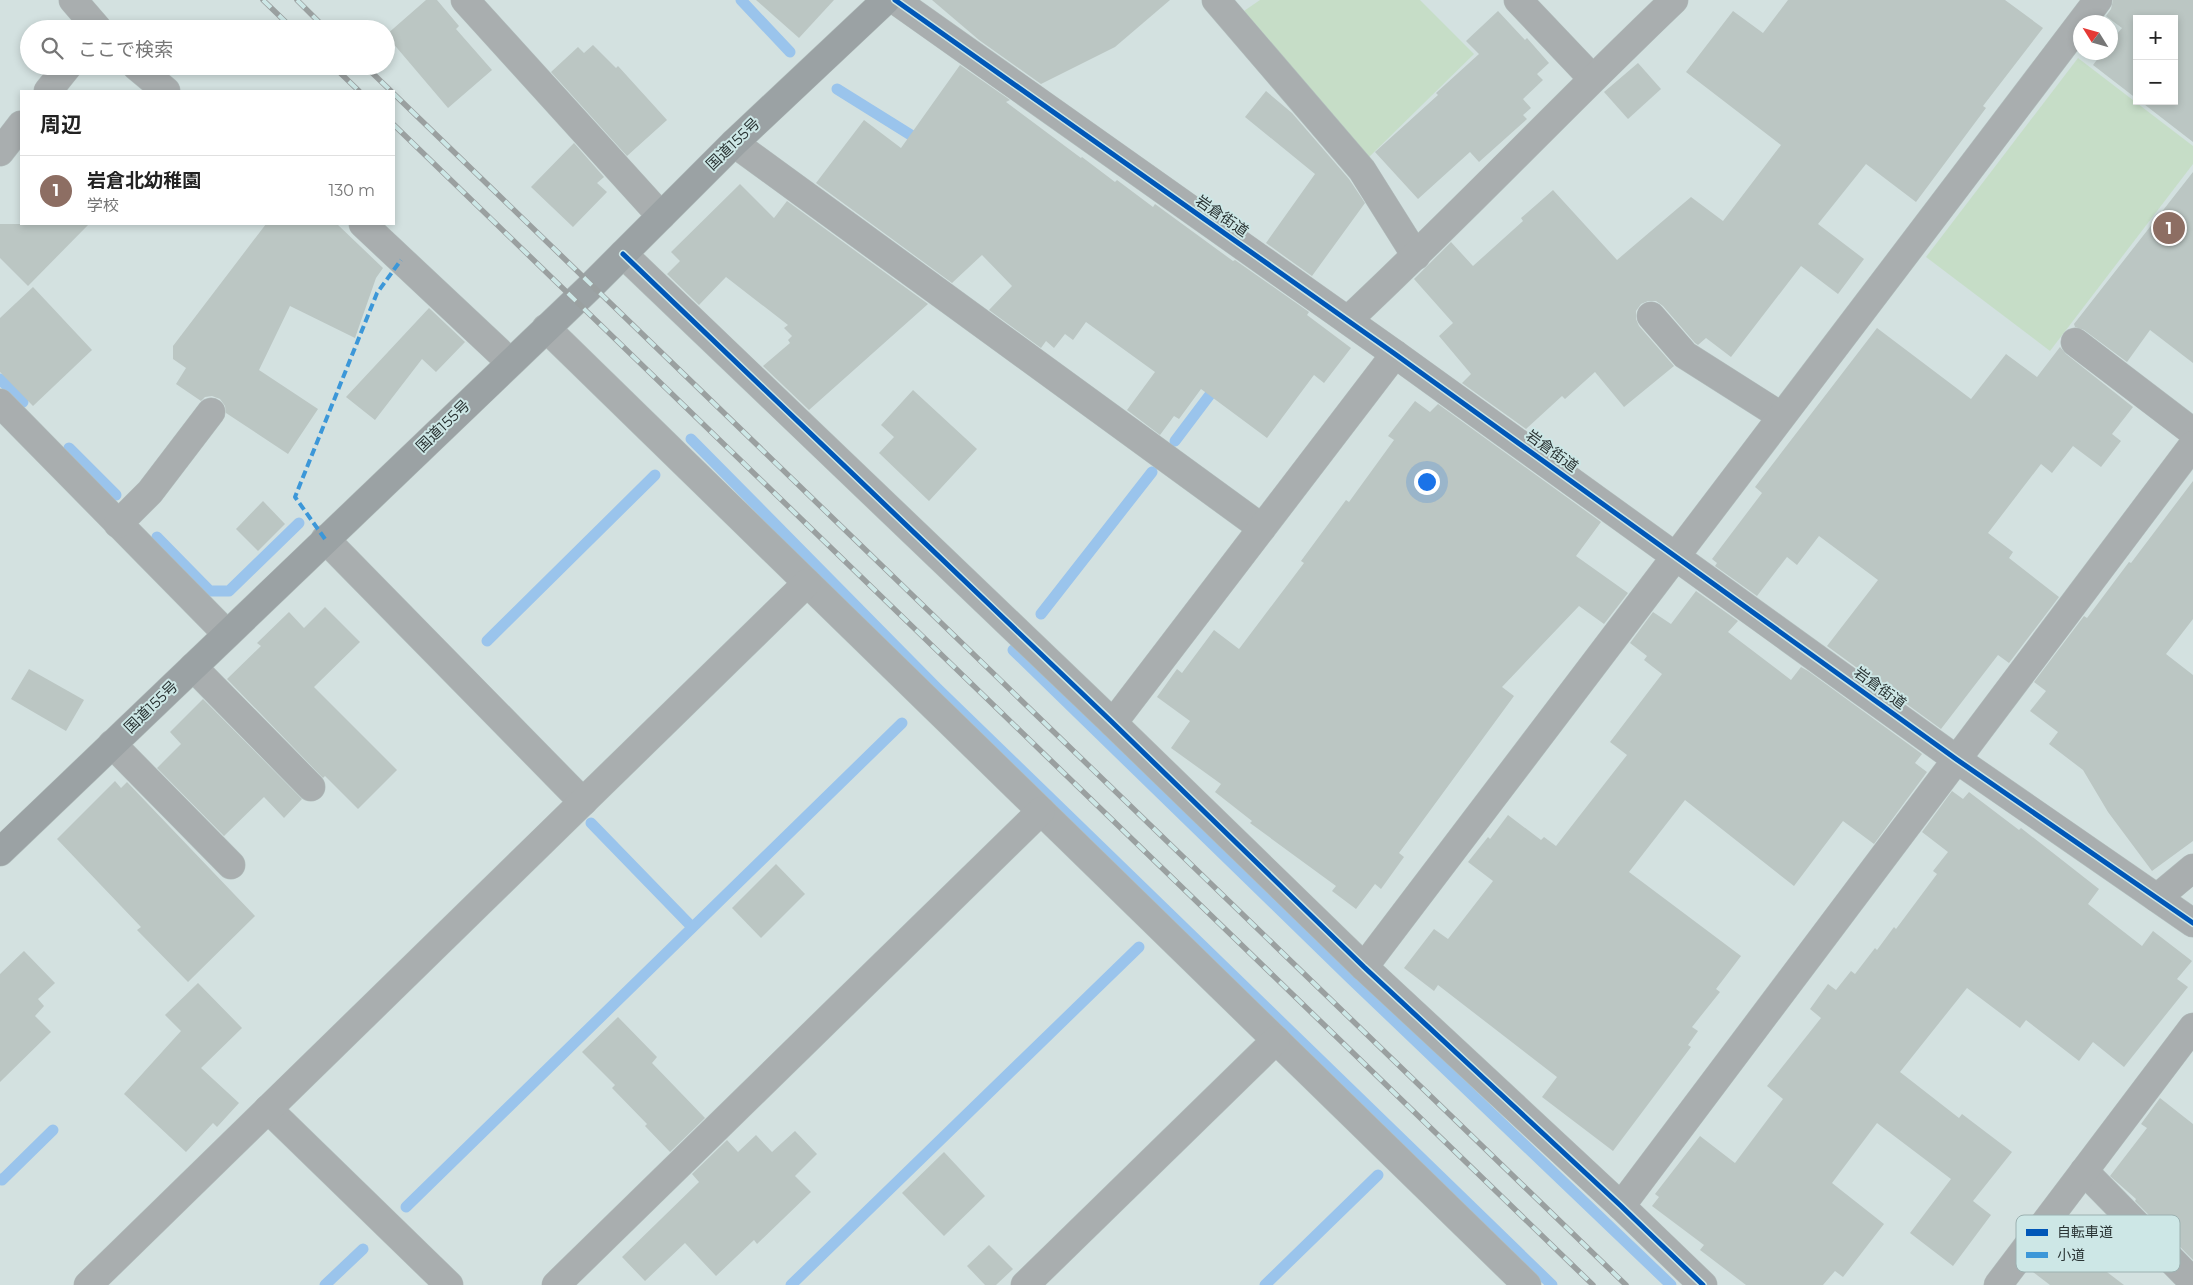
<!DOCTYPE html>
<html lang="ja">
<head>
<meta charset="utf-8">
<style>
  :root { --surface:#fff; --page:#f2f2f2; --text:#222; --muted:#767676; --line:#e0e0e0; --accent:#657170 }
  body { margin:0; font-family:Montserrat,"Noto Sans JP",sans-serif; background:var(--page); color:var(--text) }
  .controls { position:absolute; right:15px; top:15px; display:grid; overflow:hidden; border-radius:0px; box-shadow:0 2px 8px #0003 }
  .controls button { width:45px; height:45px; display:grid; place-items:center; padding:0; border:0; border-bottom:1px solid var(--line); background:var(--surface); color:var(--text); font:25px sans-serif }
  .compass { position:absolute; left:2073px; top:15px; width:45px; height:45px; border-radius:50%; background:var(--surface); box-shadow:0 2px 8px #0003; rotate:307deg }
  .you { position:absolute; left:1426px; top:481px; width:18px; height:18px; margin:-12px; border:4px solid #fff; border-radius:50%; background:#1a73e8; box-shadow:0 0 0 8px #1a73e833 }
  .badge { display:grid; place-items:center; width:32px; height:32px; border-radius:50%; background:var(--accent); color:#fff; font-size:16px; font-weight:700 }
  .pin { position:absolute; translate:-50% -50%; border:2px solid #fff; box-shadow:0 1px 5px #0006 }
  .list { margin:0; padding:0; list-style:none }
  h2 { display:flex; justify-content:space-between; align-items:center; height:65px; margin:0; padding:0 20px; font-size:21px }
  h2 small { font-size:16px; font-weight:400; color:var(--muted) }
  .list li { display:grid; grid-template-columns:32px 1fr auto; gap:15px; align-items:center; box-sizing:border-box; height:70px; padding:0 20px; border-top:1px solid var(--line) }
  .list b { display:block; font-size:19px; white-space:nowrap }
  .list p { margin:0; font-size:16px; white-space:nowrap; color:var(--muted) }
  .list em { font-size:16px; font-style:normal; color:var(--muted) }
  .icon { flex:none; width:28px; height:28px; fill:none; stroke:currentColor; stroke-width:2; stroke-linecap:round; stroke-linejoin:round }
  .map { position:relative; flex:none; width:2193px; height:1285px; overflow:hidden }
  .search { position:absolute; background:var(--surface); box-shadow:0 2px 8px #0003; left:20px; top:20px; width:375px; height:55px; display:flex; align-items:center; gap:12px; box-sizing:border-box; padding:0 18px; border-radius:28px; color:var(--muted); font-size:19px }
  .panel { position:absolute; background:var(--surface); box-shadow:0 2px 8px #0003; left:20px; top:90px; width:375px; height:135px; border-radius:0px }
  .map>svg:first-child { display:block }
  .green { fill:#c6ddc7 }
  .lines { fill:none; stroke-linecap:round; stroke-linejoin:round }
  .stream { stroke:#9ac4ec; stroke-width:11 }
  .building { fill:#bbc6c3 }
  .minor-casing { stroke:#b2bebd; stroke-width:29 }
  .highway-casing { stroke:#b2bebd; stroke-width:29 }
  .minor { stroke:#a9aeaf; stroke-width:28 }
  .highway { stroke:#9ba2a4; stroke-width:28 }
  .rail-casing { stroke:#9aa0a0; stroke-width:5.5 }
  .rail { stroke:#cde7e6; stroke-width:4; stroke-dasharray:11; stroke-linecap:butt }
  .quiet { stroke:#3c97d8; stroke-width:4; stroke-dasharray:8 4; stroke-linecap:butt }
  .cycleway-casing { stroke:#cde7e6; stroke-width:8 }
  .cycleway { stroke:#0057b8; stroke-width:5 }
  .labels { text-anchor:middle; stroke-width:4; stroke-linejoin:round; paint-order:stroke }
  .street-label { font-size:15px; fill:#2a3434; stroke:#cde7e6 }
  .key { fill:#cde7e6; stroke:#9cb1b1; stroke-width:1 }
  .key-label { font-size:14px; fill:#2a3434 }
</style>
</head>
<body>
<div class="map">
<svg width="2193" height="1285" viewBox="0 0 2193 1285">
  <rect width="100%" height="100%" fill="#d3e1e0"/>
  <g class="green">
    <path d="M 1260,0 L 1420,0 L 1474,54 L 1366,160 L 1241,13 Z"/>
    <path d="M 2078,58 L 2193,146 L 2193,164 L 2050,351 L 1926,257 Z"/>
  </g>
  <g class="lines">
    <g class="stream">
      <path d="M 741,0 L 790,52"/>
      <path d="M 837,89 L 922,142"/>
      <path d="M 0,379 L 23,402"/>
      <path d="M 691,439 L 937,688 L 1552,1285"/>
      <path d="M 1175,441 L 1218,384"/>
      <path d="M 69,448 L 116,495"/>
      <path d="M 157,537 L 210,591 L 229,591 L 299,523"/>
      <path d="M 1041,614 L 1152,472"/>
      <path d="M 487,641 L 655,475"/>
      <path d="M 1013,650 L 1350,978 L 1671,1285"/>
      <path d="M 591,823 L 692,927"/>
      <path d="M 0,1179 L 2,1180 L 53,1130"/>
      <path d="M 406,1207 L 902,723"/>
      <path d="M 325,1285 L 363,1249"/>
      <path d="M 791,1285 L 1139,947"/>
      <path d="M 1265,1285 L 1378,1175"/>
    </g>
  </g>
  <g class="building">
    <path d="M 426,0 L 437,0 L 459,26 L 456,29 L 492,70 L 448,108 L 386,35 Z"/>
    <path d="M 756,0 L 834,0 L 799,38 Z"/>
    <path d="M 932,0 L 1170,0 L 1115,47 L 1041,84 L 979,40 Z"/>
    <path d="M 1788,0 L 2005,0 L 2043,28 L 1983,106 L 1986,108 L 1916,202 L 1866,164 L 1818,224 L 1864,259 L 1838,294 L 1801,266 L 1731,357 L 1706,338 L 1698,345 L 1695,343 L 1663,306 L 1656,301 L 1648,301 L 1641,304 L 1636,311 L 1636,319 L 1639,326 L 1674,366 L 1624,407 L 1595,372 L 1565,399 L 1562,396 L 1526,429 L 1462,383 L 1471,374 L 1439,336 L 1453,323 L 1414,279 L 1451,242 L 1473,266 L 1523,221 L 1521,218 L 1553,190 L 1617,260 L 1691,197 L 1723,221 L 1781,145 L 1686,72 L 1733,11 L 1763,33 Z"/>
    <path d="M 2113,0 L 2193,0 L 2193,142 L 2140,101 L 2174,101 L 2174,19 L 2137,19 L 2137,99 L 2093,65 L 2103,52 L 2110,52 L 2110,42 L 2122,28 L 2106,16 L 2111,9 Z"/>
    <path d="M 1498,11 L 1525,40 L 1527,38 L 1549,63 L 1537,74 L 1543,80 L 1523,99 L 1531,108 L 1523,115 L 1527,119 L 1479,162 L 1470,152 L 1418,199 L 1375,152 L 1438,95 L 1436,93 L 1479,54 L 1466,41 Z"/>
    <path d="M 593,45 L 616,68 L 618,66 L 667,120 L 627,156 L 551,72 L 578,47 L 584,53 Z"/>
    <path d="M 1638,63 L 1661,89 L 1628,119 L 1604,92 Z"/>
    <path d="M 960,65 L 1010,100 L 1006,102 L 1081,158 L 1082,157 L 1115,182 L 1117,180 L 1153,207 L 1155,204 L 1233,261 L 1235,260 L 1309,312 L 1307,315 L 1351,348 L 1324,383 L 1314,375 L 1267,438 L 1201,389 L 1179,419 L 1174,416 L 1160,435 L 1127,410 L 1155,372 L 1086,322 L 1073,340 L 1065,334 L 1054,348 L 1046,341 L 1041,348 L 989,310 L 1012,286 L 982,255 L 952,283 L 816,183 L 864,120 L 901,148 Z"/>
    <path d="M 1266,91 L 1292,113 L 1349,179 L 1365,203 L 1312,276 L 1266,243 L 1315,174 L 1245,117 Z"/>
    <path d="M 574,143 L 604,177 L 597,183 L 607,192 L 573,227 L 531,187 Z"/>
    <path d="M 2193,172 L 2193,363 L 2150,330 L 2127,362 L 2084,330 L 2075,327 L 2074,324 Z"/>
    <path d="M 740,184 L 774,218 L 787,201 L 928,304 L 809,410 L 763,366 L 790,343 L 788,340 L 792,336 L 784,328 L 788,325 L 726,277 L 699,305 L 667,274 L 680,261 L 671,252 Z"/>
    <path d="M 0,224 L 89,224 L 28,286 L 0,258 Z"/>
    <path d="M 266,224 L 337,224 L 383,268 L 376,278 L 355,338 L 290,306 L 259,370 L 318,409 L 288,454 L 226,413 L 225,406 L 220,399 L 212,396 L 205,397 L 201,401 L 176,384 L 186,368 L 173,359 L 173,346 Z"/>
    <path d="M 33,287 L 92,350 L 33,406 L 0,372 L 0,318 Z"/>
    <path d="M 429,308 L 465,342 L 436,372 L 422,359 L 375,420 L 346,397 Z"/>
    <path d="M 1877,328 L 1971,399 L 2006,354 L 2037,377 L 2060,347 L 2066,354 L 2133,407 L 2112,434 L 2121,441 L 2101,467 L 2073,446 L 2052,473 L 2041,464 L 1988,533 L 2013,552 L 2009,558 L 2059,597 L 2009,663 L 1998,655 L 1941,729 L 1827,646 L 1878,580 L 1819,536 L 1797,565 L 1787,557 L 1757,596 L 1715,566 L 1717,563 L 1712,559 L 1762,493 L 1755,487 Z"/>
    <path d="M 913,390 L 977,449 L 929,501 L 879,453 L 894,437 L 881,425 Z"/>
    <path d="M 1415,401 L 1430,412 L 1438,404 L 1601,522 L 1576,556 L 1628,593 L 1604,624 L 1579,606 L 1502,687 L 1514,696 L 1399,853 L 1404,857 L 1381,889 L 1375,884 L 1356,909 L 1332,891 L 1336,886 L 1250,823 L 1252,821 L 1215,792 L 1221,784 L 1171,748 L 1190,721 L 1157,697 L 1177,669 L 1182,673 L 1214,630 L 1239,649 L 1304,563 L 1301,561 L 1346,500 L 1349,502 L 1394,440 L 1388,436 Z"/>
    <path d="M 2193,481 L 2193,619 L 2166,654 L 2193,675 L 2193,841 L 2152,871 L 2108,812 L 2083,770 L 2049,744 L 2058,732 L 2030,711 L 2046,691 L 2034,682 L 2084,616 L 2087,618 L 2129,562 L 2131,563 Z"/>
    <path d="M 263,501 L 285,524 L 258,551 L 236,529 Z"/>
    <path d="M 1696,591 L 1738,621 L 1728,632 L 1791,680 L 1801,667 L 1808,671 L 1922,754 L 1915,763 L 1927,772 L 1874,844 L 1843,821 L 1794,886 L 1685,800 L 1629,872 L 1741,956 L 1716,989 L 1720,992 L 1692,1027 L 1698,1031 L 1688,1045 L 1691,1047 L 1613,1151 L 1542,1097 L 1557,1077 L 1438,985 L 1434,991 L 1404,968 L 1434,929 L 1448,939 L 1493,881 L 1468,862 L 1488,837 L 1490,839 L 1508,815 L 1541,840 L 1544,837 L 1556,846 L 1627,755 L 1610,742 L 1662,674 L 1644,660 L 1647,656 L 1630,643 L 1653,612 L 1671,624 Z"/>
    <path d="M 325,607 L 360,642 L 314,687 L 397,770 L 358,809 L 325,776 L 323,778 L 227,679 L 261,646 L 257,643 L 289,612 L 304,628 Z"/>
    <path d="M 29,669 L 84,700 L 66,731 L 11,699 Z"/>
    <path d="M 203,699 L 302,799 L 284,818 L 264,797 L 224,836 L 157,768 L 181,744 L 170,732 Z"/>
    <path d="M 115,781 L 121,788 L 127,782 L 255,916 L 188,982 L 137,930 L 141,927 L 57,839 Z"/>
    <path d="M 1952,791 L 1963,799 L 1969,792 L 2019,830 L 2021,828 L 2099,889 L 2088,904 L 2142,946 L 2153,931 L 2192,961 L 2177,979 L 2188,987 L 2124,1067 L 2093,1042 L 2079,1061 L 2026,1020 L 2020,1028 L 1967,988 L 1900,1072 L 1959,1118 L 1962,1114 L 2012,1152 L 1973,1201 L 1991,1215 L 1953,1266 L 1910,1233 L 1951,1179 L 1877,1123 L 1832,1183 L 1884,1224 L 1843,1277 L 1835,1271 L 1823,1285 L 1746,1285 L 1700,1250 L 1704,1245 L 1652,1206 L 1659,1197 L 1655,1194 L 1700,1136 L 1735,1163 L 1783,1099 L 1767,1086 L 1821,1018 L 1810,1009 L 1828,984 L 1836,990 L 1851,971 L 1855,974 L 1875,948 L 1877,950 L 1894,927 L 1896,929 L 1937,874 L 1933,871 L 1948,852 L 1922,832 Z"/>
    <path d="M 776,864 L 805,894 L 761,938 L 732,908 Z"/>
    <path d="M 24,951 L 55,983 L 38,999 L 44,1006 L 35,1016 L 51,1032 L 0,1082 L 0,974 Z"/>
    <path d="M 198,983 L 242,1028 L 201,1068 L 239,1103 L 217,1127 L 213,1123 L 186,1152 L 124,1094 L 181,1031 L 165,1015 Z"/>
    <path d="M 618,1017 L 657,1057 L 652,1063 L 705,1118 L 670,1152 L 645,1126 L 647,1124 L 612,1088 L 615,1085 L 582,1052 Z"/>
    <path d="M 2160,1098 L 2193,1124 L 2193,1260 L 2135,1201 L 2136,1199 L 2110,1176 L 2147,1128 L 2141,1124 Z"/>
    <path d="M 795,1131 L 817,1154 L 795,1176 L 811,1192 L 757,1244 L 754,1240 L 716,1276 L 685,1243 L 645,1281 L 622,1257 L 699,1182 L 692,1174 L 727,1140 L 738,1152 L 756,1135 L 772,1152 Z"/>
    <path d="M 944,1152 L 985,1196 L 944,1236 L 902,1193 Z"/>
    <path d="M 2057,1234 L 2124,1285 L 2050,1285 L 2029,1269 Z"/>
    <path d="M 989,1245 L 1013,1269 L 996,1285 L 985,1285 L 967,1266 Z"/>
  </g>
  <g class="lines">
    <defs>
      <g id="minor">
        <path d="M 73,0 L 98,29"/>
        <path d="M 465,0 L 661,216"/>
        <path d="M 895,0 L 1395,354 L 1956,759 L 2193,923"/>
        <path d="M 1216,0 L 1362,170 L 1416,256"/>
        <path d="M 1518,0 L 1592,78"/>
        <path d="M 136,66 L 166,91"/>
        <path d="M 48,91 L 68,66"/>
        <path d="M 734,143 L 1262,528"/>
        <path d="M 0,152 L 21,125"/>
        <path d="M 363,224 L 510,362"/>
        <path d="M 623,254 L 1113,723 L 1364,967 L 1621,1206 L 1703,1285"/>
        <path d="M 1651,316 L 1685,355 L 1781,416"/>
        <path d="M 1348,320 C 1459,216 1564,105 1674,0"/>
        <path d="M 546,328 L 1527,1285"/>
        <path d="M 2075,342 L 2193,432"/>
        <path d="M 0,403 L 227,634"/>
        <path d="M 118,524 L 150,492 L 211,412"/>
        <path d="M 325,539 L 583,802"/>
        <path d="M 193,667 L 311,787"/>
        <path d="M 1113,723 L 1395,354"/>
        <path d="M 112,744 L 231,865"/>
        <path d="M 2157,898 L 2193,868"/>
        <path d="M 1364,967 L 2098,0"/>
        <path d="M 268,1109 L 449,1285"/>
        <path d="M 2084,1171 L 2193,1282"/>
        <path d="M 1621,1206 L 2193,445"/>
        <path d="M 88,1285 L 807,583"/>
        <path d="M 556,1285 L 1041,811"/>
        <path d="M 1025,1285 L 1276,1040"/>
        <path d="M 1998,1285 L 2193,1027"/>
      </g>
      <path id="highway" d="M 0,852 L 592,285 L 734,143 L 886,0"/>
    </defs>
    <use href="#minor" class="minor-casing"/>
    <use href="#highway" class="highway-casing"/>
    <use href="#minor" class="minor"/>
    <use href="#highway" class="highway"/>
    <defs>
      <g id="rail">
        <path d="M 263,0 L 293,29"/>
        <path d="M 297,0 L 326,29"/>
        <path d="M 333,66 L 359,91"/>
        <path d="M 365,66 L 391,91"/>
        <path d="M 394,94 L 1626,1285"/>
        <path d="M 394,125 L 1593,1285"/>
      </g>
    </defs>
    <use href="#rail" class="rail-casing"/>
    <use href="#rail" class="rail"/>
    <path class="quiet" d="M 325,539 L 295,497 L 377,293 L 401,260"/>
    <defs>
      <g id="cycleway">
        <path d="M 895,0 L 1395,354 L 1956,759 L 2193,923"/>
        <path d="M 623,254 L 1113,723 L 1364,967 L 1621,1206 L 1703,1285"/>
      </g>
    </defs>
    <use href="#cycleway" class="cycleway-casing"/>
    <use href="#cycleway" class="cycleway"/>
  </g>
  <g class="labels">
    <g class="street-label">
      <text transform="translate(733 144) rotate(-44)" y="5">国道155号</text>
      <text transform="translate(1222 216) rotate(35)" y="5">岩倉街道</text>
      <text transform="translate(443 426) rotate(-44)" y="5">国道155号</text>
      <text transform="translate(1552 451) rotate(36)" y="5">岩倉街道</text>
      <text transform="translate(1880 688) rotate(36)" y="5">岩倉街道</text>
      <text transform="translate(151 707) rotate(-44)" y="5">国道155号</text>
    </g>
  </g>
  <rect x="2016" y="1215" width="164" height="57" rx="8" class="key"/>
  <rect x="2026" y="1229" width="22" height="7" fill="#0057b8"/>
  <rect x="2026" y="1252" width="22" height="6" fill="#3c97d8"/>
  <g class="key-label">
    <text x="2057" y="1237">自転車道</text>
    <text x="2057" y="1260">小道</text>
  </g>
</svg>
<div class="controls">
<button>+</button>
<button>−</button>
</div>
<svg class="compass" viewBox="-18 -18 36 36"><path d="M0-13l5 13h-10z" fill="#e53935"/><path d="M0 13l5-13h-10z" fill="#767676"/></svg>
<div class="you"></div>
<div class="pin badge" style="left:2169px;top:228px;background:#8d6e63">1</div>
<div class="search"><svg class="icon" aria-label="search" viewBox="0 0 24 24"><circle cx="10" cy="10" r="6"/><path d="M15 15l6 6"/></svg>ここで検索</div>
<section class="panel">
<h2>周辺<small></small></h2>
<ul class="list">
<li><span class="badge" style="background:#8d6e63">1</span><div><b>岩倉北幼稚園</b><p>学校</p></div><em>130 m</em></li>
</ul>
</section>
</div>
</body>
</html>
